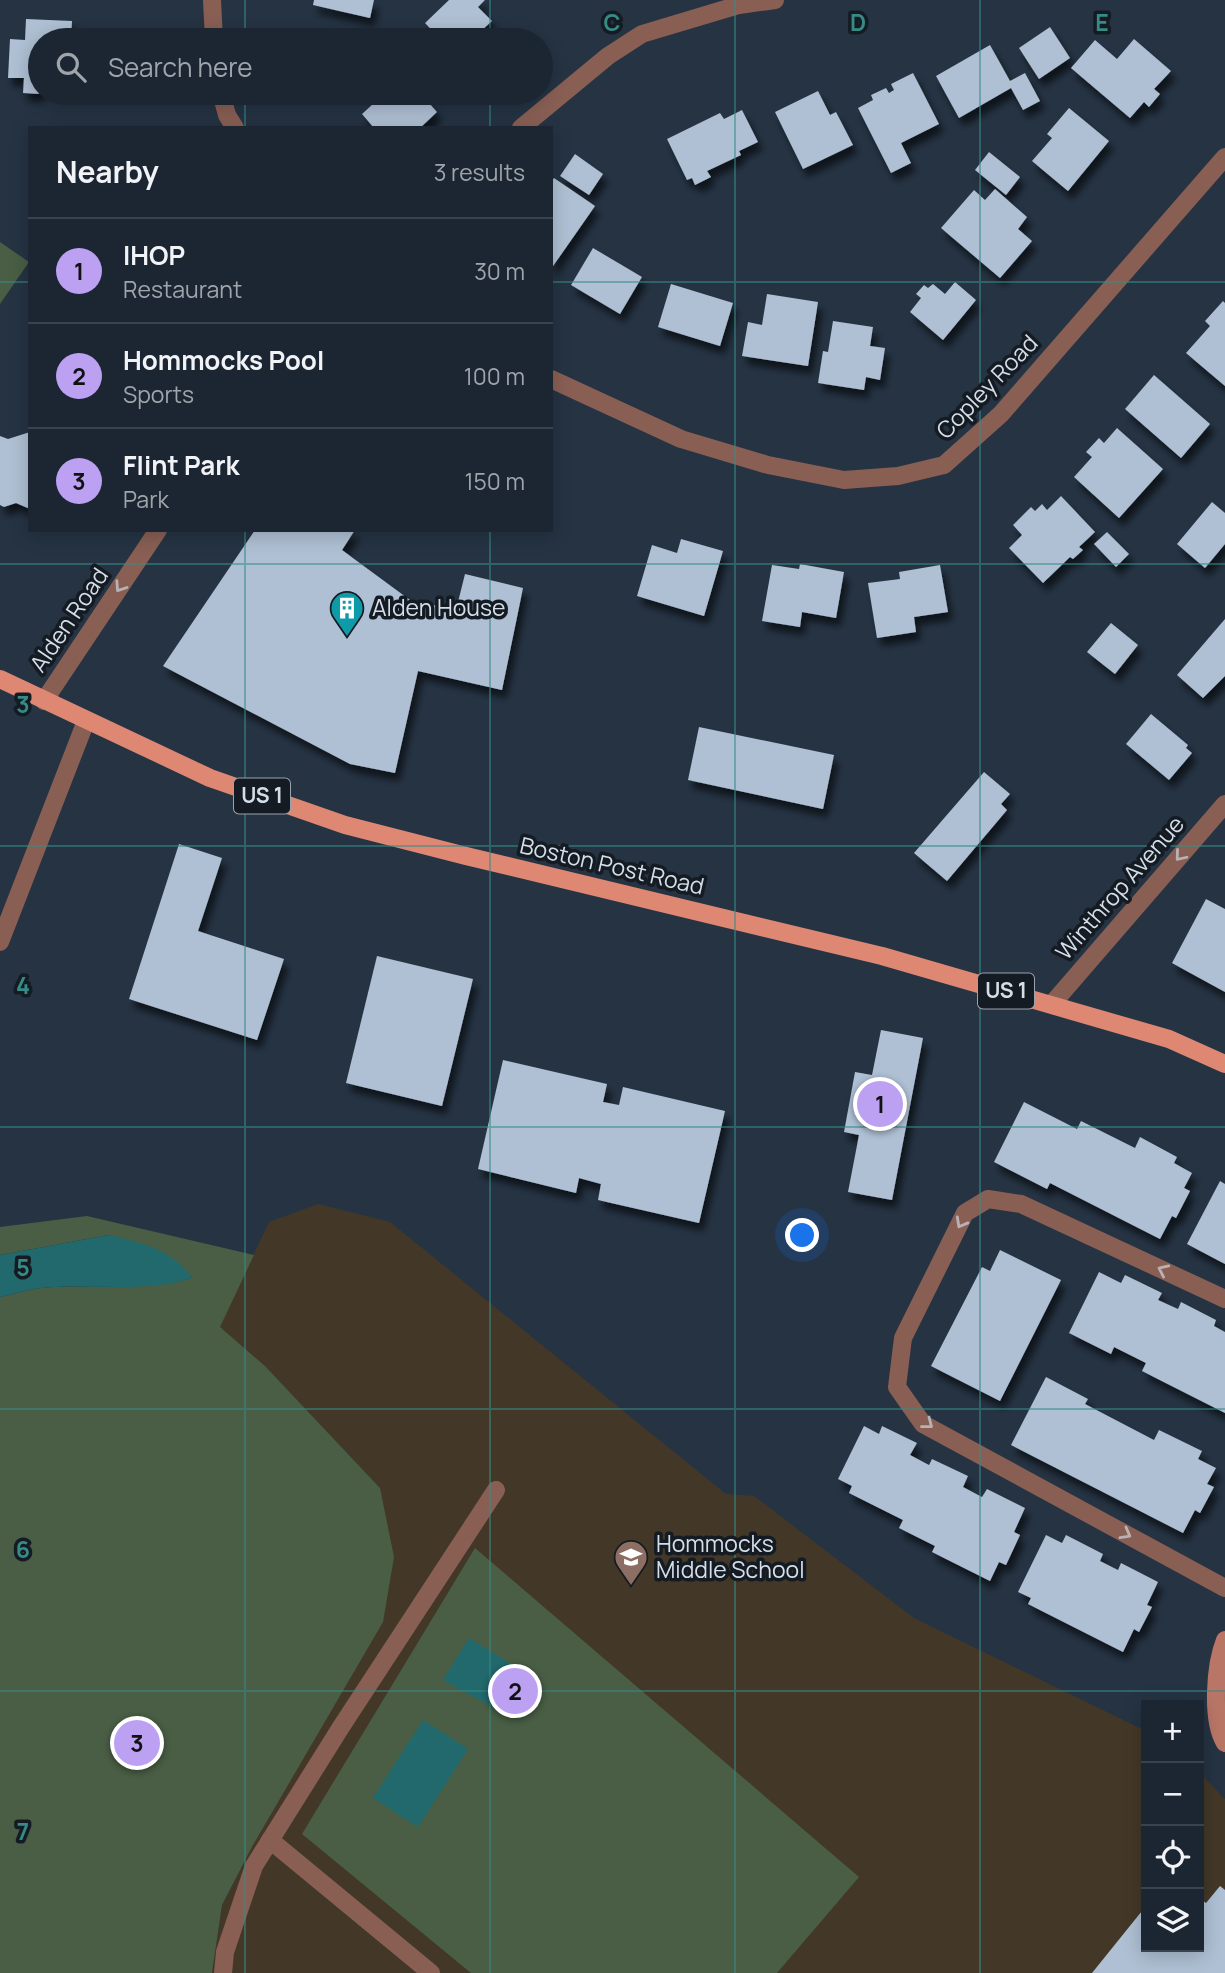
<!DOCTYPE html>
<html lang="en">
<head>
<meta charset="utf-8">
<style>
  :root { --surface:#1c2632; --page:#252e3a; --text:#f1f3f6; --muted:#a0a5ac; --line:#3a434d; --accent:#bca0f2 }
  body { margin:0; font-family:Manrope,sans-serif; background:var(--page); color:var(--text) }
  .controls { position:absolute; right:21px; bottom:21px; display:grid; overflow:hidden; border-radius:0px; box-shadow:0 4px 18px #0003 }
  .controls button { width:63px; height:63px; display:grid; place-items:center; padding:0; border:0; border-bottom:2px solid var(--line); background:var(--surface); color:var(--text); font:35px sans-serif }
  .you { position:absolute; left:803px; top:1236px; width:24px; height:24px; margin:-18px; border:5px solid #fff; border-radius:50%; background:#1a73e8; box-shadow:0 0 0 10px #1a73e833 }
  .badge { display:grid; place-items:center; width:46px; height:46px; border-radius:50%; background:var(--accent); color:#111; font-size:23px; font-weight:700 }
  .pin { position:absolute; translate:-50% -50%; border:4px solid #fff; box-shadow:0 2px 7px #0006 }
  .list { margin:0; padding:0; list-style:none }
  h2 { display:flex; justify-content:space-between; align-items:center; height:91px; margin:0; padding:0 28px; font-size:30px }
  h2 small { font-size:23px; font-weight:400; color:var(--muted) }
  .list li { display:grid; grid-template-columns:46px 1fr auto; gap:21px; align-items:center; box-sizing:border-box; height:105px; padding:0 28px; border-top:2px solid var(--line) }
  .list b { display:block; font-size:26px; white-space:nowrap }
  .list p { margin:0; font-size:23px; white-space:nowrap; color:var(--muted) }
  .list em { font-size:23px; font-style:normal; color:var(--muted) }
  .icon { flex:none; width:38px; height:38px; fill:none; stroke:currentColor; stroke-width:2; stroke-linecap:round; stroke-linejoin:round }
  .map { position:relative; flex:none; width:1225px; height:1973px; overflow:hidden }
  .search { position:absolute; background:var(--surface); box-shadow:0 4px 18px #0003; left:28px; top:28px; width:525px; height:77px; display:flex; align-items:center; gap:18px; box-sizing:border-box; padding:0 24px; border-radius:38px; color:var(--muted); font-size:26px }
  .panel { position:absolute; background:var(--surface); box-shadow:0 4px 18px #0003; left:28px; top:126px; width:525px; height:406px; border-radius:0px }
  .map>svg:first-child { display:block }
  .education { fill:#433828 }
  .green { fill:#495e45 }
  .water { fill:#21696c }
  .building { fill:#afc0d4; filter:url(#shadow) }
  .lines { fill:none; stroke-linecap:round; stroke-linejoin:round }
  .lane { stroke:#895f54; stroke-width:18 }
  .street { stroke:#895f54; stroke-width:18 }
  .secondary { stroke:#b97666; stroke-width:18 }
  .primary { stroke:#de8874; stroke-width:18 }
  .oneway { stroke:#bab1b4 }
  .grid { fill:none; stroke:#368b86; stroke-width:2; stroke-opacity:0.55 }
  .labels { text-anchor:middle; stroke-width:7; stroke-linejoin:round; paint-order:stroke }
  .shield { fill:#141b22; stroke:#9aa3ad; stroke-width:2 }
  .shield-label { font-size:21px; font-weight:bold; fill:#d4dde8 }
  .street-label { font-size:23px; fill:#d4dde8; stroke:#141b22 }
  .poi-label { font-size:23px; fill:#d4dde8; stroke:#141b22; text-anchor:start }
  .grid-label { font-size:23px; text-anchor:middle; font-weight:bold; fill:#368b86; stroke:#141b22; stroke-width:7; stroke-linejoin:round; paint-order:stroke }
</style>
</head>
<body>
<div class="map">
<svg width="1225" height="1973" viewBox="0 0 1225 1973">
  <defs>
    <filter id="shadow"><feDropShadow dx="4.5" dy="8" stdDeviation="3.5" flood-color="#0009"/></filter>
  </defs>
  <rect width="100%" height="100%" fill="#253343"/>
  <path class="education" d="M 318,1204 L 390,1222 L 726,1494 L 754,1496 L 914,1618 L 1146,1731 L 1146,1947 L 1199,1947 L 1199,1772 L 1225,1799 L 1225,1973 L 212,1973 L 222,1905 L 253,1845 L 380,1488 L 265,1366 L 219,1327 L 269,1222 Z"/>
  <g class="green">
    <path d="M 0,242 L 29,262 L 0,304 Z"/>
    <path d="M 87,1216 L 254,1255 L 220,1327 L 265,1366 L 380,1488 L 394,1557 L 383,1622 L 253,1845 L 222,1905 L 212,1973 L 0,1973 L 0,1297 C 18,1293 37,1287 54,1287 C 93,1285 158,1291 192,1277 L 109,1235 L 0,1255 L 0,1227 Z"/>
    <path d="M 475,1548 L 859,1877 L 777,1973 L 471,1973 L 302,1834 Z"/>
  </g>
  <g class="water">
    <path d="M 109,1235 C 142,1243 172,1249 192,1278 C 149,1292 99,1285 55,1287 C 37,1287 18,1293 0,1297 L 0,1255 Z"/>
    <path d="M 469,1638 L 519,1669 L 496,1709 L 443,1680 Z"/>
    <path d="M 423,1720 L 468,1749 L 418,1827 L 373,1798 Z"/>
  </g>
  <g class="building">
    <path d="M 314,0 L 374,0 L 370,18 L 313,5 Z"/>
    <path d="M 449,0 L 485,0 L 478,7 L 492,21 L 471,40 L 441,40 L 425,23 Z"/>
    <path d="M 26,19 L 72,21 L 71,40 L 40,40 L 40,94 L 23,93 L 24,78 L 8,78 L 10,39 L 25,40 Z"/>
    <path d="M 1050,27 L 1070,58 L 1039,79 L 1019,48 Z"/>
    <path d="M 375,31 L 375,40 L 315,40 L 315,33 Z"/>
    <path d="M 1134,39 L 1171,71 L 1154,89 L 1160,94 L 1149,107 L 1144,102 L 1130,118 L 1071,68 L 1095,40 L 1117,59 Z"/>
    <path d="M 990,45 L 1010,81 L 1025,73 L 1040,101 L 1023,110 L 1011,88 L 959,118 L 936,76 Z"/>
    <path d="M 913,73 L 939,124 L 901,143 L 911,163 L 891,173 L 858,108 L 873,100 L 871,95 L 886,88 L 889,93 L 894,90 L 891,84 Z"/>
    <path d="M 818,91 L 830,115 L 836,112 L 853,145 L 803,169 L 775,112 Z"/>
    <path d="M 385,93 L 407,93 L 412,99 L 420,93 L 437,112 L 420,128 L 374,128 L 362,114 Z"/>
    <path d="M 1069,108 L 1109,141 L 1068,191 L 1032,161 L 1052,138 L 1047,134 Z"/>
    <path d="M 742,110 L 758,142 L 739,151 L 741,155 L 707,171 L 711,177 L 695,185 L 692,178 L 687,180 L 667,139 L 720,113 L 724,119 Z"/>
    <path d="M 989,152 L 1020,177 L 1006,195 L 975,170 Z"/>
    <path d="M 575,154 L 603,174 L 589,195 L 560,176 Z"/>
    <path d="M 554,178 L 595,206 L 551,269 L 551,182 Z"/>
    <path d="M 995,189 L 1027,217 L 1018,229 L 1032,241 L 1000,278 L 941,228 L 974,190 L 985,200 Z"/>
    <path d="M 593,248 L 642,277 L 620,314 L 571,285 Z"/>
    <path d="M 955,282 L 976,300 L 943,340 L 910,312 L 921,298 L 916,294 L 924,285 L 928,288 L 933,284 L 945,294 Z"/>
    <path d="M 671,284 L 733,303 L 720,346 L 658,327 Z"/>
    <path d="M 767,294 L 818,302 L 808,366 L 742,356 L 748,322 L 762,325 Z"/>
    <path d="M 1223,301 L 1225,303 L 1225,386 L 1186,353 L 1210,326 L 1205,321 Z"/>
    <path d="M 833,321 L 873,327 L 870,346 L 885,348 L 880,380 L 866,377 L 864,390 L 818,383 L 823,351 L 828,352 Z"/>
    <path d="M 1154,375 L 1210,424 L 1181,458 L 1125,409 Z"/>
    <path d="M 1117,428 L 1163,469 L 1119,518 L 1074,477 L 1092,457 L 1086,452 L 1099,438 L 1104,443 Z"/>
    <path d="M 30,432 L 30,509 L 16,503 L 4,507 L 0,505 L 0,436 L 8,439 Z"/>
    <path d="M 1061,496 L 1095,532 L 1079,547 L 1083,550 L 1073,559 L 1070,557 L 1043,583 L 1009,548 L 1022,535 L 1013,525 L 1031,507 L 1035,511 L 1042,504 L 1047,510 Z"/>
    <path d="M 1212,502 L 1225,513 L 1225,544 L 1205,568 L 1177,544 Z"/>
    <path d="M 255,530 L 355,530 L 342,550 L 410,600 L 456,610 L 465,574 L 523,588 L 502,690 L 418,671 L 395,773 L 350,764 L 163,666 Z"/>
    <path d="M 1107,532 L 1129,554 L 1116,567 L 1094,544 Z"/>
    <path d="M 681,539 L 723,551 L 704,616 L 637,596 L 652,545 L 677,553 Z"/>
    <path d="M 800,564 L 844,572 L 836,618 L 802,612 L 800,627 L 762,621 L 772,565 L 799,569 Z"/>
    <path d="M 940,565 L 948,612 L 914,617 L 916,632 L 877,638 L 868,583 L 900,579 L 899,572 Z"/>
    <path d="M 1225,619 L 1225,676 L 1203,698 L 1177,675 Z"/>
    <path d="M 1111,623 L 1138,645 L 1115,674 L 1087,652 Z"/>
    <path d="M 1151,714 L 1188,745 L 1186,748 L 1192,753 L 1169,780 L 1126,744 Z"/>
    <path d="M 699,727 L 834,755 L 823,809 L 688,780 Z"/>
    <path d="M 984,772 L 1010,794 L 1001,804 L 1007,810 L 947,881 L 914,853 Z"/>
    <path d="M 179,844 L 222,858 L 198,931 L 284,959 L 257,1040 L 129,999 Z"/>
    <path d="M 1206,899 L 1225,909 L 1225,992 L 1172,963 Z"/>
    <path d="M 377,956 L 473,979 L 442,1106 L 346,1083 Z"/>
    <path d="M 881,1030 L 923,1038 L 892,1200 L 848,1192 L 859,1135 L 844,1132 L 855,1072 L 872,1075 Z"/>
    <path d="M 503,1060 L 607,1084 L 603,1102 L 619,1105 L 623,1087 L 725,1111 L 699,1223 L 598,1200 L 601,1184 L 579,1178 L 576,1193 L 478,1169 Z"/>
    <path d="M 1024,1102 L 1077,1129 L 1081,1121 L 1135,1148 L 1140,1137 L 1177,1157 L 1174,1163 L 1192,1173 L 1184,1188 L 1190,1191 L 1176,1218 L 1172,1216 L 1160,1239 L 1050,1183 L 1047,1189 L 994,1162 Z"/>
    <path d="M 1220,1181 L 1225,1184 L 1225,1264 L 1187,1244 Z"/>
    <path d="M 1000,1250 L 1061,1280 L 1000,1401 L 931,1366 L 982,1267 L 990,1271 Z"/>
    <path d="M 1099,1272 L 1121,1283 L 1125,1275 L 1162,1293 L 1158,1300 L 1178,1309 L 1181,1302 L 1216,1320 L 1214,1326 L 1225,1332 L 1225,1413 L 1142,1371 L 1146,1363 L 1114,1347 L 1111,1354 L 1069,1333 Z"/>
    <path d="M 1046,1377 L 1088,1399 L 1085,1404 L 1154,1440 L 1159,1430 L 1202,1451 L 1198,1459 L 1216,1468 L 1207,1484 L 1214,1487 L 1200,1513 L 1195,1510 L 1183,1533 L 1011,1445 Z"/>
    <path d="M 864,1426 L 879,1434 L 882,1426 L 917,1443 L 910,1455 L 929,1465 L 932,1459 L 968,1476 L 963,1487 L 982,1497 L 987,1489 L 1025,1508 L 1014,1532 L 1020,1535 L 1006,1565 L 999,1562 L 990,1581 L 932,1552 L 935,1546 L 899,1528 L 903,1520 L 849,1493 L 852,1486 L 838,1479 Z"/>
    <path d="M 1046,1535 L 1062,1543 L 1066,1535 L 1103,1554 L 1100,1561 L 1118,1570 L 1121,1563 L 1158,1582 L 1147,1605 L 1152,1607 L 1139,1632 L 1134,1629 L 1123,1652 L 1028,1604 L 1031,1598 L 1018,1592 Z"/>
    <path d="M 1220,1886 L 1225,1890 L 1225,1973 L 1092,1973 L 1146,1906 L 1146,1947 L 1199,1947 L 1199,1898 L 1206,1903 Z"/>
  </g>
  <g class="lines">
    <g class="lane">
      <path d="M 0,942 L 86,721"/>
      <path d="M 1225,1299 L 1021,1204 L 988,1199 L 965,1213 L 903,1338 L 897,1387 L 923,1424 L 1225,1588"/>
      <path d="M 270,1840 L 431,1973"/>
      <path d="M 223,1973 L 225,1952 L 254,1866 L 341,1727 L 496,1490"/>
    </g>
    <g class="street">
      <path d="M 212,0 L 214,40"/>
      <path d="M 221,93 L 227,115 L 235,128"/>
      <path d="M 521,128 L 608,56 L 642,34 L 739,5 L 775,0"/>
      <path d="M 551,379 L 681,439 L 768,465 L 844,480 L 898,476 L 944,465 L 1001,414 L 1225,157"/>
      <path d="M 44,701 L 158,530"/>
      <path d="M 1052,1004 L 1225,804"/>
    </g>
    <path class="secondary" d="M 1225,1640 C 1215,1665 1211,1720 1225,1743"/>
    <path class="primary" d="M 0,679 L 210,778 L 345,825 L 466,856 L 882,956 L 1169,1039 L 1225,1064"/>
  </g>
  <defs><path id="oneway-chevron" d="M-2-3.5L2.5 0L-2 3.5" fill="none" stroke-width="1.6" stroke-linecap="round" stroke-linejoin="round" transform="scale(1.75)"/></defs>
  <g class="oneway">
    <use href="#oneway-chevron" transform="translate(120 587) rotate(124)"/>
    <use href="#oneway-chevron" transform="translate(1180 856) rotate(130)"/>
    <use href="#oneway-chevron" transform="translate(961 1223) rotate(119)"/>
    <use href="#oneway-chevron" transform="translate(1163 1270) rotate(-155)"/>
    <use href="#oneway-chevron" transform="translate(928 1424) rotate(38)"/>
    <use href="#oneway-chevron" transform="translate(1126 1534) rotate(29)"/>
  </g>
  <path class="grid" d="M 245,0 L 245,40M 490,0 L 490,40M 735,0 L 735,1973M 980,0 L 980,1973M 245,93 L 245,128M 490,93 L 490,128M 0,282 L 30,282M 551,282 L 1225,282M 245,530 L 245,1973M 490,530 L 490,1973M 0,564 L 1225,564M 0,846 L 1225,846M 0,1127 L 1225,1127M 0,1409 L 1225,1409M 0,1691 L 1225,1691"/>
  <defs>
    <symbol id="building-pin" viewBox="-11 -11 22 30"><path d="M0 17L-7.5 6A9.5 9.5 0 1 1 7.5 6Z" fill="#0f9aa8" stroke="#141b22"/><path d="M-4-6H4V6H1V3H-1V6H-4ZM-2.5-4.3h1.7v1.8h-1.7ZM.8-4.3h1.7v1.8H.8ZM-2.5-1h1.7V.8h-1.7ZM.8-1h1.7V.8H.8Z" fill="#fff"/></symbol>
    <symbol id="school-pin" viewBox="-11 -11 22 30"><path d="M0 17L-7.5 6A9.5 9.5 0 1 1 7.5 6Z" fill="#8d6e63" stroke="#141b22"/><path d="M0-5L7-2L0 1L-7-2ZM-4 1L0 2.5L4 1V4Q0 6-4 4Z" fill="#fff"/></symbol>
  </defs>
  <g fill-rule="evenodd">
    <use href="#building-pin" x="328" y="589" width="38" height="52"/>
    <use href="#school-pin" x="612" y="1538" width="38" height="52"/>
  </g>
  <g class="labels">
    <g class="shield">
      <rect x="234" y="778.5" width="56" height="35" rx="5"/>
      <rect x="978" y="973.5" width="56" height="35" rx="5"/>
    </g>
    <g class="shield-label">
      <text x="262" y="803">US 1</text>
      <text x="1006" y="998">US 1</text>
    </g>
    <g class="street-label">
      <text transform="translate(987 387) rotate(-46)" y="8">Copley Road</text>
      <text transform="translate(69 620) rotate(-56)" y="8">Alden Road</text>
      <text transform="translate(612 866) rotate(13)" y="8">Boston Post Road</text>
      <text transform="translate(1120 888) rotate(-49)" y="8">Winthrop Avenue</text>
    </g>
    <g class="poi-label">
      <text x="372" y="616">Alden House</text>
      <text x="656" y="1552">Hommocks<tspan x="656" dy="26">Middle School</tspan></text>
    </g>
  </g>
  <g class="grid-label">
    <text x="612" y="31">C</text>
    <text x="858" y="31">D</text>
    <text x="1102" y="31">E</text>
    <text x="23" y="713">3</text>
    <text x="23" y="994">4</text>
    <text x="23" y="1276">5</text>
    <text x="23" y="1558">6</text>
    <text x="23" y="1840">7</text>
  </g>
</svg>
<div class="controls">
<button>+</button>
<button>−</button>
<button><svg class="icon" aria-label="locate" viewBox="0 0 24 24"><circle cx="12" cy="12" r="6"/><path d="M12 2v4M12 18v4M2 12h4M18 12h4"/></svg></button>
<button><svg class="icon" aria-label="layers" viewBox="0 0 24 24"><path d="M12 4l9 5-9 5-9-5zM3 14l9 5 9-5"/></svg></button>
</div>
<div class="you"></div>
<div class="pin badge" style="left:880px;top:1104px">1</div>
<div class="pin badge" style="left:515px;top:1691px">2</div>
<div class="pin badge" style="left:137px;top:1743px">3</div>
<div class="search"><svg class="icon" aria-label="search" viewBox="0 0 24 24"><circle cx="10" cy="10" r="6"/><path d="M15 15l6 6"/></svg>Search here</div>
<section class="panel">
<h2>Nearby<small>3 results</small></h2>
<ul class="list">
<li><span class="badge">1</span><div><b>IHOP</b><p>Restaurant</p></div><em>30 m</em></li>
<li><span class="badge">2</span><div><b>Hommocks Pool</b><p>Sports</p></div><em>100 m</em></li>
<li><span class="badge">3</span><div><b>Flint Park</b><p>Park</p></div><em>150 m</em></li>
</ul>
</section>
</div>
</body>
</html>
